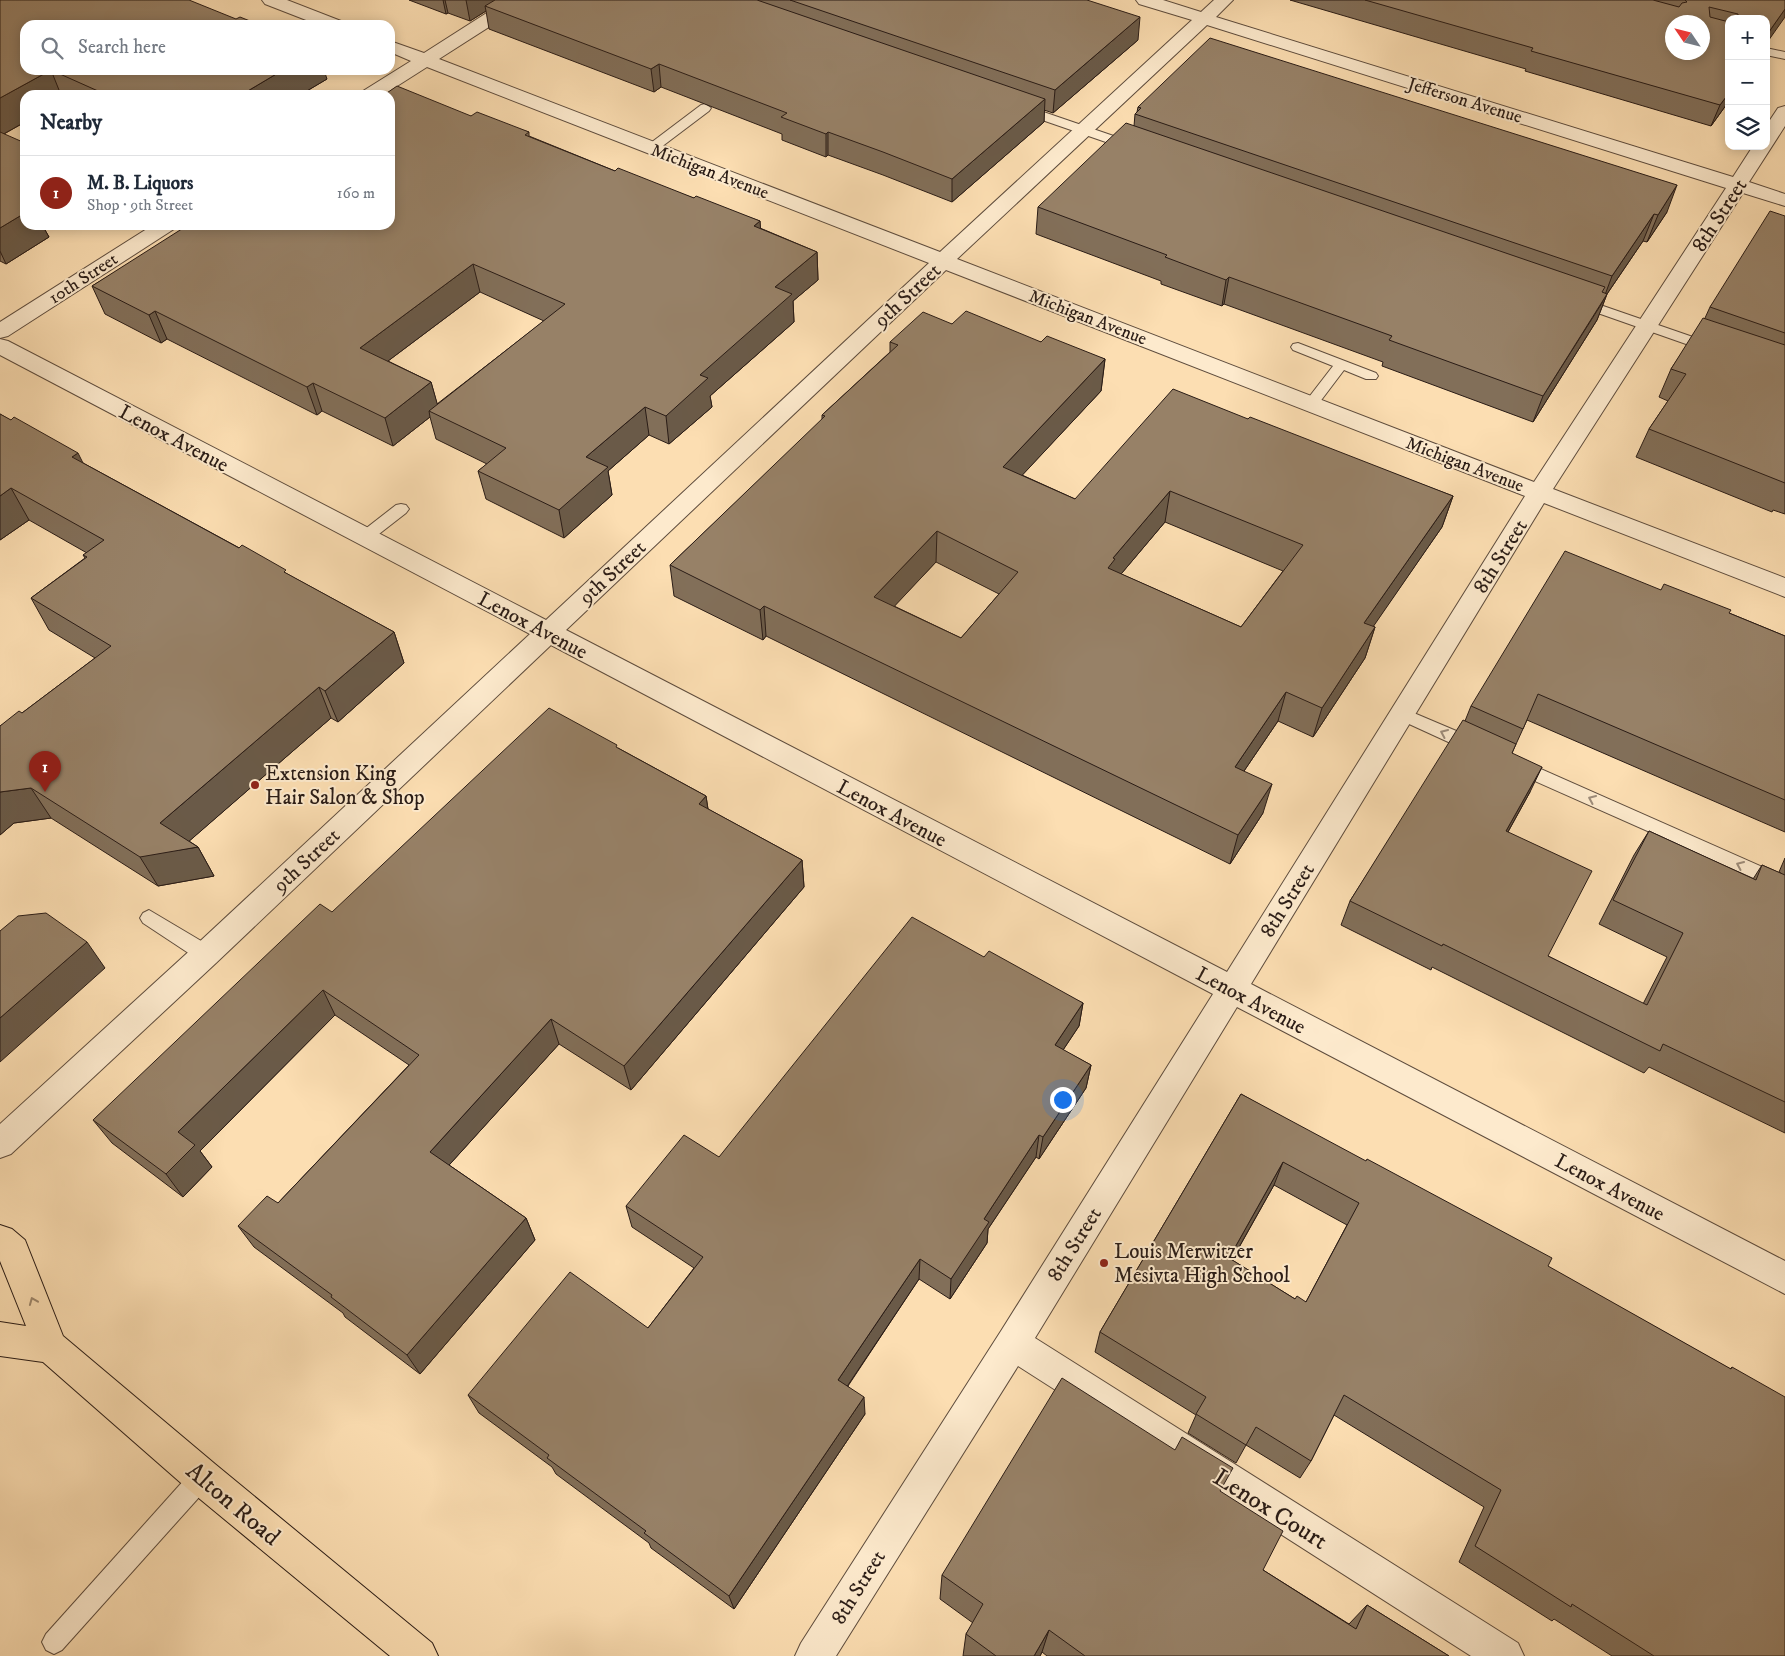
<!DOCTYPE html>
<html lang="en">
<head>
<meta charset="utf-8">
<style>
  :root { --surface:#fff; --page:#f2f2f3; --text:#1f2937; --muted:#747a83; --line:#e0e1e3; --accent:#8f2418 }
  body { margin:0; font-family:"IM FELL DW Pica",serif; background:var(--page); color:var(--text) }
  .controls { position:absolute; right:15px; top:15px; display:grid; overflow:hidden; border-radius:10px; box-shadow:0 2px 12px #0003 }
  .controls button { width:45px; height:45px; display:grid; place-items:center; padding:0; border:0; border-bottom:1px solid var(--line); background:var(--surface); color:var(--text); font:25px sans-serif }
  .compass { position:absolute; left:1665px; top:15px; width:45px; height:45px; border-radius:50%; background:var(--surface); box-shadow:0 2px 12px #0003; rotate:305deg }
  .you { position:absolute; left:1062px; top:1099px; width:18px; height:18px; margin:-12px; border:4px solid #fff; border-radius:50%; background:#1a73e8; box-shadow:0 0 0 8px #1a73e833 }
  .badge { display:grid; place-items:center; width:32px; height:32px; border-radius:50%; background:var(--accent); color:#fff; font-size:16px; font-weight:700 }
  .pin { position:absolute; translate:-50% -41px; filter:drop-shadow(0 1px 2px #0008) }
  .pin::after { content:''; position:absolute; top:26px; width:18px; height:15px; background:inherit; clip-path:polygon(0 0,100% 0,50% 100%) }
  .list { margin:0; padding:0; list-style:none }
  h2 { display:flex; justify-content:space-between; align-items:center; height:65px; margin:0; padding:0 20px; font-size:21px }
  h2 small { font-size:16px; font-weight:400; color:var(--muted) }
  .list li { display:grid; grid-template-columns:32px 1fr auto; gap:15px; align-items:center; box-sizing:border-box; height:75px; padding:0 20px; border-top:1px solid var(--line) }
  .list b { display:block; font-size:19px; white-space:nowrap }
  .list p { margin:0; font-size:16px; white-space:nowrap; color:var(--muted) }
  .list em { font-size:16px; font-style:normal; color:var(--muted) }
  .icon { flex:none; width:28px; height:28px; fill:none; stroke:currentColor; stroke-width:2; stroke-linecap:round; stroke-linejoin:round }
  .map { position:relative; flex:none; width:1785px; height:1656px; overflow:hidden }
  .search { position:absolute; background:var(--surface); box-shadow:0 2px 12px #0003; left:20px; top:20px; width:375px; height:55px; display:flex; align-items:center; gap:12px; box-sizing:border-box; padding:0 18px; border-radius:15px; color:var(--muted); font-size:19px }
  .panel { position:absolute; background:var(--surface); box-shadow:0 2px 12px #0003; left:20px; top:90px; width:375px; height:140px; border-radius:15px }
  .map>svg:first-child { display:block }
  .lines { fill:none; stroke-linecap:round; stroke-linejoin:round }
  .service-casing { stroke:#5e4c3d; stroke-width:2 }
  .minor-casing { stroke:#5e4c3d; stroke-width:2 }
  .trunk-casing { stroke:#2a1c16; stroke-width:2 }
  .service { fill:#fdeacd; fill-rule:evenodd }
  .minor { fill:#fdeacd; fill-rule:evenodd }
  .trunk { fill:#fcdeb2; fill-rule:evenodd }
  .wall { fill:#826f59; stroke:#2a1c16; fill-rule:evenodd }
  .shaded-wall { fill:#6a5a48; stroke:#2a1c16 }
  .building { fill:#978167; stroke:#2a1c16; fill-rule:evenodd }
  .oneway { stroke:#9e8d7b }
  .oneway2 { stroke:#9e876c }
  .poi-dot { fill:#8f2418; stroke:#fdeacd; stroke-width:2 }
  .labels { text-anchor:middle; stroke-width:4; stroke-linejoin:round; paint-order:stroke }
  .far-street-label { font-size:18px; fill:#2a1c16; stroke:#fdeacd }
  .street-label { font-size:21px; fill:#2a1c16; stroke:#fdeacd }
  .poi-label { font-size:21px; fill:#2a1c16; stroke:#fdeacd; text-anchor:start }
  .near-street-label { font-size:25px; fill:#2a1c16; stroke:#fdeacd }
</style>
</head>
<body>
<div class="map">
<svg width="1785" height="1656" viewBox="0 0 1785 1656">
  <rect width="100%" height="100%" fill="#fcdeb2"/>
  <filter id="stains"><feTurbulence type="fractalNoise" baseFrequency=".004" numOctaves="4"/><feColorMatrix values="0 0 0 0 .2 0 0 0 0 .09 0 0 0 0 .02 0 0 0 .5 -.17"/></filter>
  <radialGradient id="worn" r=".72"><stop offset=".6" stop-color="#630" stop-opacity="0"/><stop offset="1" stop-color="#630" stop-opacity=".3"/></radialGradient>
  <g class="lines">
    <defs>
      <g id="service">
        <path d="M 1766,48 L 1785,52 L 1785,59 L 1766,55 Z"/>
        <path d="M 705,104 L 711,108 L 709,111 L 656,151 L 648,151 L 646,148 L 648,145 L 701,105 Z"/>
        <path d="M 1023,105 L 1137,144 L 1139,147 L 1137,150 L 1129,150 L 1019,112 L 1017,109 L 1019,106 Z"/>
        <path d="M 1580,298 L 1716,345 L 1718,348 L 1716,351 L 1706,351 L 1575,305 L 1573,302 L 1575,299 Z"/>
        <path d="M 1298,343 L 1376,373 L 1378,376 L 1376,379 L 1366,379 L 1344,370 L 1316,407 L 1306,407 L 1304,404 L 1306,401 L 1333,366 L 1293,350 L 1291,347 L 1293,344 Z"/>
        <path d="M 401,504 L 406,505 L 409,509 L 406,513 L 370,541 L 365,542 L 360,541 L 357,537 L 360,533 L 396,505 Z"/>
        <path d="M 1402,708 L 1480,741 L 1482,746 L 1480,751 L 1474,752 L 1468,751 L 1396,718 L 1394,714 L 1396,710 Z"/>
        <path d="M 1516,758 L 1785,877 L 1785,892 L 1510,770 L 1507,765 L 1510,760 Z"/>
        <path d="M 149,910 L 213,948 L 215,954 L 213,960 L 206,962 L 199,960 L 143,923 L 140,918 L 143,913 Z"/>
        <path d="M 202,1466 L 210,1469 L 213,1477 L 210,1485 L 62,1650 L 54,1654 L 46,1650 L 42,1642 L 46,1634 L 194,1469 Z"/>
      </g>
      <g id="minor">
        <path d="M 262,0 L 287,0 L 341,21 L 344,25 L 319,25 L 265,4 Z"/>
        <path d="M 507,0 L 528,0 L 525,4 L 439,59 L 940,252 L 1192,20 L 1139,4 L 1136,0 L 1163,0 L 1201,12 L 1214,0 L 1233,0 L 1216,17 L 1733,177 L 1753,146 L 1766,146 L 1766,126 L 1778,108 L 1785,106 L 1785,126 L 1749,182 L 1785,194 L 1785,206 L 1743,193 L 1553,489 L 1785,578 L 1785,597 L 1544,503 L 1251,984 L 1785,1261 L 1785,1294 L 1237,1007 L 1035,1338 L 1518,1643 L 1524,1656 L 1471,1656 L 1018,1366 L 836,1656 L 795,1656 L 801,1643 L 1001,1331 L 1213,994 L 551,645 L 216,963 L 11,1154 L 0,1158 L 0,1124 L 196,945 L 530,634 L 0,355 L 0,339 L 8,341 L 546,620 L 929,263 L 427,67 L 383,95 L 361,95 L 363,91 L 411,61 L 390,52 L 390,41 L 424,53 ZM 1207,25 L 1726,188 L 1534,482 L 957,259 ZM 946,270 L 1525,496 L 1227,972 L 566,630 Z"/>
        <path d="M 153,225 L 177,225 L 174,229 L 8,336 L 0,338 L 0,322 Z"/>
      </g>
      <path id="trunk" d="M 0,1225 L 12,1229 L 25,1240 L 63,1336 L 215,1464 L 432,1643 L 438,1656 L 390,1656 L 189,1490 L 43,1362 L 0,1356 L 0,1322 L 26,1326 L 0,1261 Z"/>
    </defs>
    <use href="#service" class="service-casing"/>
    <use href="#minor" class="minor-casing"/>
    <use href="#trunk" class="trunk-casing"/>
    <use href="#service" class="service"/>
    <use href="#minor" class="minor"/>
    <use href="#trunk" class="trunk"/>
  </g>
  <g class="wall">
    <path d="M 0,0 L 327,79 L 300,95 L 25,95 L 25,122 L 4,134 L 25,225 L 53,225 L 45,230 L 49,237 L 6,264 L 0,261 Z"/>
    <path d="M 409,0 L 1087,0 L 1138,40 L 1053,113 L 1044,110 L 1044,122 L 952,202 L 883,175 L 828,155 L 826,157 L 782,140 L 782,134 L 661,87 L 654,92 L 489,29 L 486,11 L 470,21 L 448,13 L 446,14 Z"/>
    <path d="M 1290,0 L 1785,0 L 1766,19 L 1729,19 L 1729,101 L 1711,126 L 1525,71 L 1526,69 Z"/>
    <path d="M 1138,107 L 1667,212 L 1647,242 L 1643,241 L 1607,294 L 1597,320 L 1533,422 L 1382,366 L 1383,362 L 1224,304 L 1222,306 L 1161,284 L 1161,281 L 1036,234 L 1038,207 L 1134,126 L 1135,114 L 1137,112 Z"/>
    <path d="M 471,116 L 529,132 L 529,136 L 615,171 L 760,221 L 760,228 L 817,252 L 818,280 L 793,301 L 794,322 L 710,396 L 712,407 L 669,444 L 649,435 L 608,471 L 612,495 L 564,538 L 486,499 L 478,471 L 487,464 L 436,439 L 430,417 L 393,446 L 322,411 L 317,415 L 167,339 L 161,343 L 105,314 L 92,286 L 194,225 ZM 480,292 L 544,321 L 437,404 L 431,382 L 388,361 Z"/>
    <path d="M 1785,216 L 1785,514 L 1773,510 L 1772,512 L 1636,457 L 1649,429 L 1668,401 L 1659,397 L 1671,369 L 1705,318 L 1710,307 Z"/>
    <path d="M 952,324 L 1041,342 L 1105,359 L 1101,391 L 1022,475 L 1075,499 L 1248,419 L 1453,496 L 1442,527 L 1373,626 L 1375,627 L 1365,658 L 1313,737 L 1278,721 L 1244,771 L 1263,813 L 1230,864 L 766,636 L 763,640 L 674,596 L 670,565 L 822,420 L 822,415 L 890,352 L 890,342 ZM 1165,522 L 1283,571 L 1241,627 L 1121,574 ZM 936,562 L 999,594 L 961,638 L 894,606 Z"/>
    <path d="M 0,414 L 83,463 L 394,632 L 404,663 L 338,722 L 331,718 L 189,841 L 198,847 L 214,876 L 158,886 L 51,818 L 14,823 L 0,835 L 0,726 L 22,713 L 95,658 L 49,630 L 31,598 L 85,558 L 83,555 L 87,553 L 29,520 L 0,540 Z"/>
    <path d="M 1661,590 L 1729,613 L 1785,636 L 1785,832 L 1527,720 L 1512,753 L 1530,792 L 1508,832 L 1548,956 L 1643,1004 L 1667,957 L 1599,924 L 1634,855 L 1649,831 L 1753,879 L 1762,865 L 1782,874 L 1779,872 L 1785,858 L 1785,1133 L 1649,1067 L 1644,1073 L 1432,967 L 1431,970 L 1341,925 L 1350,901 L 1465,721 L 1471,706 Z"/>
    <path d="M 618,748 L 706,796 L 708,809 L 802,860 L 804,887 L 631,1090 L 559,1044 L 449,1165 L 526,1218 L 535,1240 L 420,1374 L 345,1317 L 343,1313 L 254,1247 L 238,1226 L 278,1203 L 409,1065 L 335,1015 L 200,1151 L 212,1167 L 183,1197 L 112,1143 L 93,1120 L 332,912 Z"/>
    <path d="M 984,957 L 1083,1003 L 1079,1026 L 1063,1050 L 1091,1065 L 1086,1088 L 1039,1159 L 1036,1157 L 988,1229 L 987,1243 L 950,1299 L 919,1279 L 848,1386 L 865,1414 L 734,1609 L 651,1548 L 649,1543 L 556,1474 L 552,1467 L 479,1413 L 468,1395 L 648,1328 L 694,1268 L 632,1227 L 626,1206 L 719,1157 Z"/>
    <path d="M 1241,1094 L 1730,1369 L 1732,1367 L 1785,1656 L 1612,1656 L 1554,1619 L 1552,1621 L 1459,1562 L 1484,1507 L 1334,1415 L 1311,1461 L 1300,1478 L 1246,1445 L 1236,1463 L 1188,1433 L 1196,1415 L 1095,1352 L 1100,1332 ZM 1274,1185 L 1347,1225 L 1306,1302 L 1295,1299 L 1232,1260 Z"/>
    <path d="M 1220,1491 L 1263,1570 L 1349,1624 L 1367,1605 L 1449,1656 L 1047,1656 L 1042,1652 L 1040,1656 L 963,1656 L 966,1634 L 973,1623 L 940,1599 L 942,1575 Z"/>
  </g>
  <g class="shaded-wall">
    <path d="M 443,0 L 445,0 L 448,13 L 446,14 Z"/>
    <path d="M 466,0 L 504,0 L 485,6 L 486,11 L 470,21 Z"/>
    <path d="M 1785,9 L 1785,17 L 1766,44 L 1766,36 Z"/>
    <path d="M 1140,17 L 1138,40 L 1053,113 L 1055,90 Z"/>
    <path d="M 659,64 L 661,87 L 654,92 L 651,69 Z"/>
    <path d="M 51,70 L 61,95 L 25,95 L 25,122 L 0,136 L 0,98 Z"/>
    <path d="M 283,70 L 324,70 L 327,79 L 300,95 L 241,95 Z"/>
    <path d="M 1729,93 L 1729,101 L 1711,126 L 1720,105 Z"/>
    <path d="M 1045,99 L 1044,122 L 952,202 L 952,179 Z"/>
    <path d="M 828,132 L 828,155 L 826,157 L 826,134 Z"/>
    <path d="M 1677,185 L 1667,212 L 1647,242 L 1658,215 Z"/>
    <path d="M 25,213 L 25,225 L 53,225 L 45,230 L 49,237 L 6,264 L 0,251 L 0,228 Z"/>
    <path d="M 1654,214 L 1643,241 L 1607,294 L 1597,320 L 1533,422 L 1543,396 L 1602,303 L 1612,276 Z"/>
    <path d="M 760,221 L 762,249 L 754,226 Z"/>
    <path d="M 817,252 L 818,280 L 793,301 L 794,322 L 710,396 L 712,407 L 669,444 L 666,416 L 700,375 L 775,287 Z"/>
    <path d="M 473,264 L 480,292 L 368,376 L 360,348 Z"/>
    <path d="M 1229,277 L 1224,304 L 1222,306 L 1226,280 Z"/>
    <path d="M 155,311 L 167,339 L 161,343 L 149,315 Z"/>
    <path d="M 1105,359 L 1101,391 L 1001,498 L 1003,467 Z"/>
    <path d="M 431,382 L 439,410 L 429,411 L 430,417 L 393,446 L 385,418 Z"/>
    <path d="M 313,383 L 322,411 L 317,415 L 307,387 Z"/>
    <path d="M 645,407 L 649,435 L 608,471 L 612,495 L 564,538 L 559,510 L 586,457 Z"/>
    <path d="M 78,453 L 94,485 L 72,457 Z"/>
    <path d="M 11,488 L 29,520 L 0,540 L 0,496 Z"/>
    <path d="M 1170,491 L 1165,522 L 1111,586 L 1108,568 L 1113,558 Z"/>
    <path d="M 1453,496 L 1442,527 L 1355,653 L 1364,623 Z"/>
    <path d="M 937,531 L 936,562 L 875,627 L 874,597 Z"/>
    <path d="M 764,606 L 766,636 L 763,640 L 760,610 Z"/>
    <path d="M 1375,627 L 1365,658 L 1313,737 L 1322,708 Z"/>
    <path d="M 394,632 L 404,663 L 338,722 L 325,691 Z"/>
    <path d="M 319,687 L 331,718 L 179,850 L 198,847 L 214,876 L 158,886 L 140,857 L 160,823 Z"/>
    <path d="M 1286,692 L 1278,721 L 1227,796 L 1235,767 Z"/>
    <path d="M 1542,767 L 1530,792 L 1495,855 L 1506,831 Z"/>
    <path d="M 1272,784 L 1263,813 L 1230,864 L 1238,835 Z"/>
    <path d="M 31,788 L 51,818 L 14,823 L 0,835 L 0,792 Z"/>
    <path d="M 706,796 L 710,823 L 699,804 Z"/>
    <path d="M 802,860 L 804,887 L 631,1090 L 624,1066 Z"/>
    <path d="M 87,942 L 105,968 L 0,1062 L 0,1018 Z"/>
    <path d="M 323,990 L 335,1015 L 200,1151 L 212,1167 L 183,1197 L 166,1174 L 178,1132 Z"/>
    <path d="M 1083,1003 L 1079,1026 L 1051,1068 L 1055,1045 Z"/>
    <path d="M 551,1019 L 559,1044 L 441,1174 L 430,1152 Z"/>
    <path d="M 1091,1065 L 1086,1088 L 1039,1159 L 1043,1137 Z"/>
    <path d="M 1039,1135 L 1036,1157 L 988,1229 L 987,1243 L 950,1299 L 951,1279 L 984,1219 Z"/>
    <path d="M 1283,1162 L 1274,1185 L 1221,1279 L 1229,1258 Z"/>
    <path d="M 526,1218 L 535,1240 L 420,1374 L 407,1355 Z"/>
    <path d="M 920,1259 L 919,1279 L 840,1397 L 838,1380 Z"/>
    <path d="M 864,1397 L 865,1414 L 734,1609 L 729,1596 Z"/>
    <path d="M 1049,1630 L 1042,1652 L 1040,1656 L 1034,1656 Z"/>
  </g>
  <g class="building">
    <path d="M 0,0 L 189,0 L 236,19 L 240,17 L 260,25 L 25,25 L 25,70 L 283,70 L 241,95 L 107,95 L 51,70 L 0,98 Z"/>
    <path d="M 495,0 L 757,0 L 1045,99 L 952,179 L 883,152 L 828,132 L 826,134 L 781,117 L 787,113 L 659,64 L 651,69 L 485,6 Z"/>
    <path d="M 790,0 L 1087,0 L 1140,17 L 1055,90 Z"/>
    <path d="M 1365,0 L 1653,0 L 1679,7 L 1682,3 L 1687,2 L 1685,0 L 1785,0 L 1785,9 L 1766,36 L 1766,19 L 1738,19 L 1738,14 L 1709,7 L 1710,17 L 1729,22 L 1729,93 L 1720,105 L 1531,51 L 1533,48 ZM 1672,22 L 1702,22 L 1702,52 L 1672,52 Z"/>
    <path d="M 1210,38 L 1677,185 L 1658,215 L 1654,214 L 1612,276 L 1135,114 L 1141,108 L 1138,107 Z"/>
    <path d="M 397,86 L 471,116 L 477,112 L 529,132 L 525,135 L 615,171 L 618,168 L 694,198 L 696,196 L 760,221 L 754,226 L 817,252 L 775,287 L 792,294 L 700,375 L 708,378 L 666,416 L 645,407 L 586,457 L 608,467 L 559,510 L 478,471 L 506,448 L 429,411 L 565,304 L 473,264 L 360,348 L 431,382 L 385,418 L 313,383 L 307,387 L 155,311 L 149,315 L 92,286 L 188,225 L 390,225 L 390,95 L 384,95 Z"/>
    <path d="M 1126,123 L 1605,287 L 1602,292 L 1607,294 L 1543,396 L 1389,340 L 1392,336 L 1229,277 L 1226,280 L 1165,257 L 1167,255 L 1038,207 Z"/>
    <path d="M 0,132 L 25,143 L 25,213 L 0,228 Z"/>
    <path d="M 1770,211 L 1785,216 L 1785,333 L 1710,307 Z"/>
    <path d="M 966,311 L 1041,342 L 1047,336 L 1105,359 L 1003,467 L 1075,499 L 1173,389 L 1248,419 L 1250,417 L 1453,496 L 1364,623 L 1375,627 L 1322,708 L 1286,692 L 1235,767 L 1272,784 L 1238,835 L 764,606 L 760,610 L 670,565 L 825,416 L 822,415 L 898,345 L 890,342 L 923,312 L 952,324 ZM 1170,491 L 1303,545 L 1241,627 L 1108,568 L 1115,559 L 1113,558 ZM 937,531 L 1018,572 L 961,638 L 874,597 Z"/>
    <path d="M 1703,318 L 1785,345 L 1785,483 L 1649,429 L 1686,374 L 1671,369 Z"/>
    <path d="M 0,414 L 11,420 L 14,417 L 78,453 L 72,457 L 239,548 L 242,545 L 286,570 L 284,572 L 394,632 L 325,691 L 319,687 L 160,823 L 198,847 L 140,857 L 31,788 L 0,792 L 0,726 L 19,711 L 22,713 L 111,646 L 31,598 L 87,557 L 83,555 L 104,540 L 11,488 L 0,496 Z"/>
    <path d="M 1565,551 L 1661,590 L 1664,584 L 1731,610 L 1729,613 L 1785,636 L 1785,800 L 1538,694 L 1523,729 L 1471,706 Z"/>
    <path d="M 549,708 L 617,745 L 616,747 L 706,796 L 699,804 L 802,860 L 624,1066 L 551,1019 L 430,1152 L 526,1218 L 407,1355 L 331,1297 L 332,1295 L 238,1226 L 267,1196 L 278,1203 L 419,1055 L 323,990 L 178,1132 L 195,1145 L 166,1174 L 93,1120 L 320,904 L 332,912 Z"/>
    <path d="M 1463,720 L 1516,744 L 1512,753 L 1542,767 L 1506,831 L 1592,871 L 1548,956 L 1647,1005 L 1683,933 L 1613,900 L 1649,831 L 1756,880 L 1762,865 L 1785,875 L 1785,1102 L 1663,1044 L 1660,1051 L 1443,944 L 1442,946 L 1350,901 Z"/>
    <path d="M 46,913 L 87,942 L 0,1018 L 0,931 L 18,916 Z"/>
    <path d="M 912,917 L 984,957 L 989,951 L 1083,1003 L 1055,1045 L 1091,1065 L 1043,1137 L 1039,1135 L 984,1219 L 989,1222 L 951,1279 L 920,1259 L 838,1380 L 864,1397 L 729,1596 L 644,1533 L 646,1531 L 547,1458 L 549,1455 L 468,1395 L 570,1272 L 648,1328 L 703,1257 L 626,1206 L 684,1135 L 719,1157 Z"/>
    <path d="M 1241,1094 L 1366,1161 L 1367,1159 L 1552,1258 L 1548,1266 L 1731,1369 L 1732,1367 L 1785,1397 L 1785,1656 L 1654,1656 L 1572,1604 L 1571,1607 L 1475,1546 L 1501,1490 L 1344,1395 L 1311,1461 L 1256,1427 L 1246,1445 L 1196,1414 L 1206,1397 L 1100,1332 ZM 1283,1162 L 1359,1203 L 1306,1302 L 1297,1296 L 1295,1299 L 1229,1258 Z"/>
    <path d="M 1062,1378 L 1175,1450 L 1182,1437 L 1233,1468 L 1220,1491 L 1283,1531 L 1263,1570 L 1356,1629 L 1367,1605 L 1449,1656 L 1085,1656 L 1049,1630 L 1034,1656 L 996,1656 L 966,1634 L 983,1604 L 942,1575 Z"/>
  </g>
  <defs><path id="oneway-chevron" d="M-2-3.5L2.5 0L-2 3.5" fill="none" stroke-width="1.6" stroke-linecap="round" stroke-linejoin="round" transform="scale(1.25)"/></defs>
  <g class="oneway">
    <use href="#oneway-chevron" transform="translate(1444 733) rotate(-156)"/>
    <use href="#oneway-chevron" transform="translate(1592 799) rotate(-156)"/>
    <use href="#oneway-chevron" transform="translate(1740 865) rotate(-156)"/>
  </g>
  <use class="oneway2" href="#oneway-chevron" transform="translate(33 1301) rotate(-112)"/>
  <g class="poi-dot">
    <circle cx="255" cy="785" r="5"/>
    <circle cx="1104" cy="1263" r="5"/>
  </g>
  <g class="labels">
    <g class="far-street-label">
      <text transform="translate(1465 100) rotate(17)" y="6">Jefferson Avenue</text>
      <text transform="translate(710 171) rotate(21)" y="6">Michigan Avenue</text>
      <text transform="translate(83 278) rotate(-33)" y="6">10th Street</text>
      <text transform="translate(1088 317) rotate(21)" y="6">Michigan Avenue</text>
      <text transform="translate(1465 464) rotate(21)" y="6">Michigan Avenue</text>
    </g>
    <g class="street-label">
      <text transform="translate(1719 215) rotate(-57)" y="7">8th Street</text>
      <text transform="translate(907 295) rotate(-43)" y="7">9th Street</text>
      <text transform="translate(174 438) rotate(28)" y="7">Lenox Avenue</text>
      <text transform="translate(1500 556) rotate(-58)" y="7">8th Street</text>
      <text transform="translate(612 572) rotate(-43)" y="7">9th Street</text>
      <text transform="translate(533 625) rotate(28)" y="7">Lenox Avenue</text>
      <text transform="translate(892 813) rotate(28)" y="7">Lenox Avenue</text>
      <text transform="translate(306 860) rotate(-43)" y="7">9th Street</text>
      <text transform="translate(1287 900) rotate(-58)" y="7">8th Street</text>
      <text transform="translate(1251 1000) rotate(28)" y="7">Lenox Avenue</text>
      <text transform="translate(1610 1187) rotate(28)" y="7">Lenox Avenue</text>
      <text transform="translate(1074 1244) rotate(-58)" y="7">8th Street</text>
      <text transform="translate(858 1587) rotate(-58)" y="7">8th Street</text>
    </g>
    <g class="poi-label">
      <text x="265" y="780">Extension King<tspan x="265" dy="24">Hair Salon &amp; Shop</tspan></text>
      <text x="1114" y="1258">Louis Merwitzer<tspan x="1114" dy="24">Mesivta High School</tspan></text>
    </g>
    <g class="near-street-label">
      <text transform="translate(234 1503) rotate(40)" y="9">Alton Road</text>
      <text transform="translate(1271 1508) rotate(32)" y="9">Lenox Court</text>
    </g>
  </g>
  <rect width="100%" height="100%" filter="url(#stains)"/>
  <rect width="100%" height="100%" fill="url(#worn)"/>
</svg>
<div class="controls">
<button>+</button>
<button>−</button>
<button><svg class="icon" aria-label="layers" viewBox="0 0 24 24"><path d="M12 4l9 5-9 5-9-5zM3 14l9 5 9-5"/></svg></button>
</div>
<svg class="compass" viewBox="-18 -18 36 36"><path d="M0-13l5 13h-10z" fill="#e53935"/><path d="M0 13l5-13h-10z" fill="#747a83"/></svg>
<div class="you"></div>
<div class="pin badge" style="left:45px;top:792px">1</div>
<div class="search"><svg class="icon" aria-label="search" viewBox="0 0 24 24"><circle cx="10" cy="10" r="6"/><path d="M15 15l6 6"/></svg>Search here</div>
<section class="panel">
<h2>Nearby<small></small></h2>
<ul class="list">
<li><span class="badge">1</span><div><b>M. B. Liquors</b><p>Shop · 9th Street</p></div><em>160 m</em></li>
</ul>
</section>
</div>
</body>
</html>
